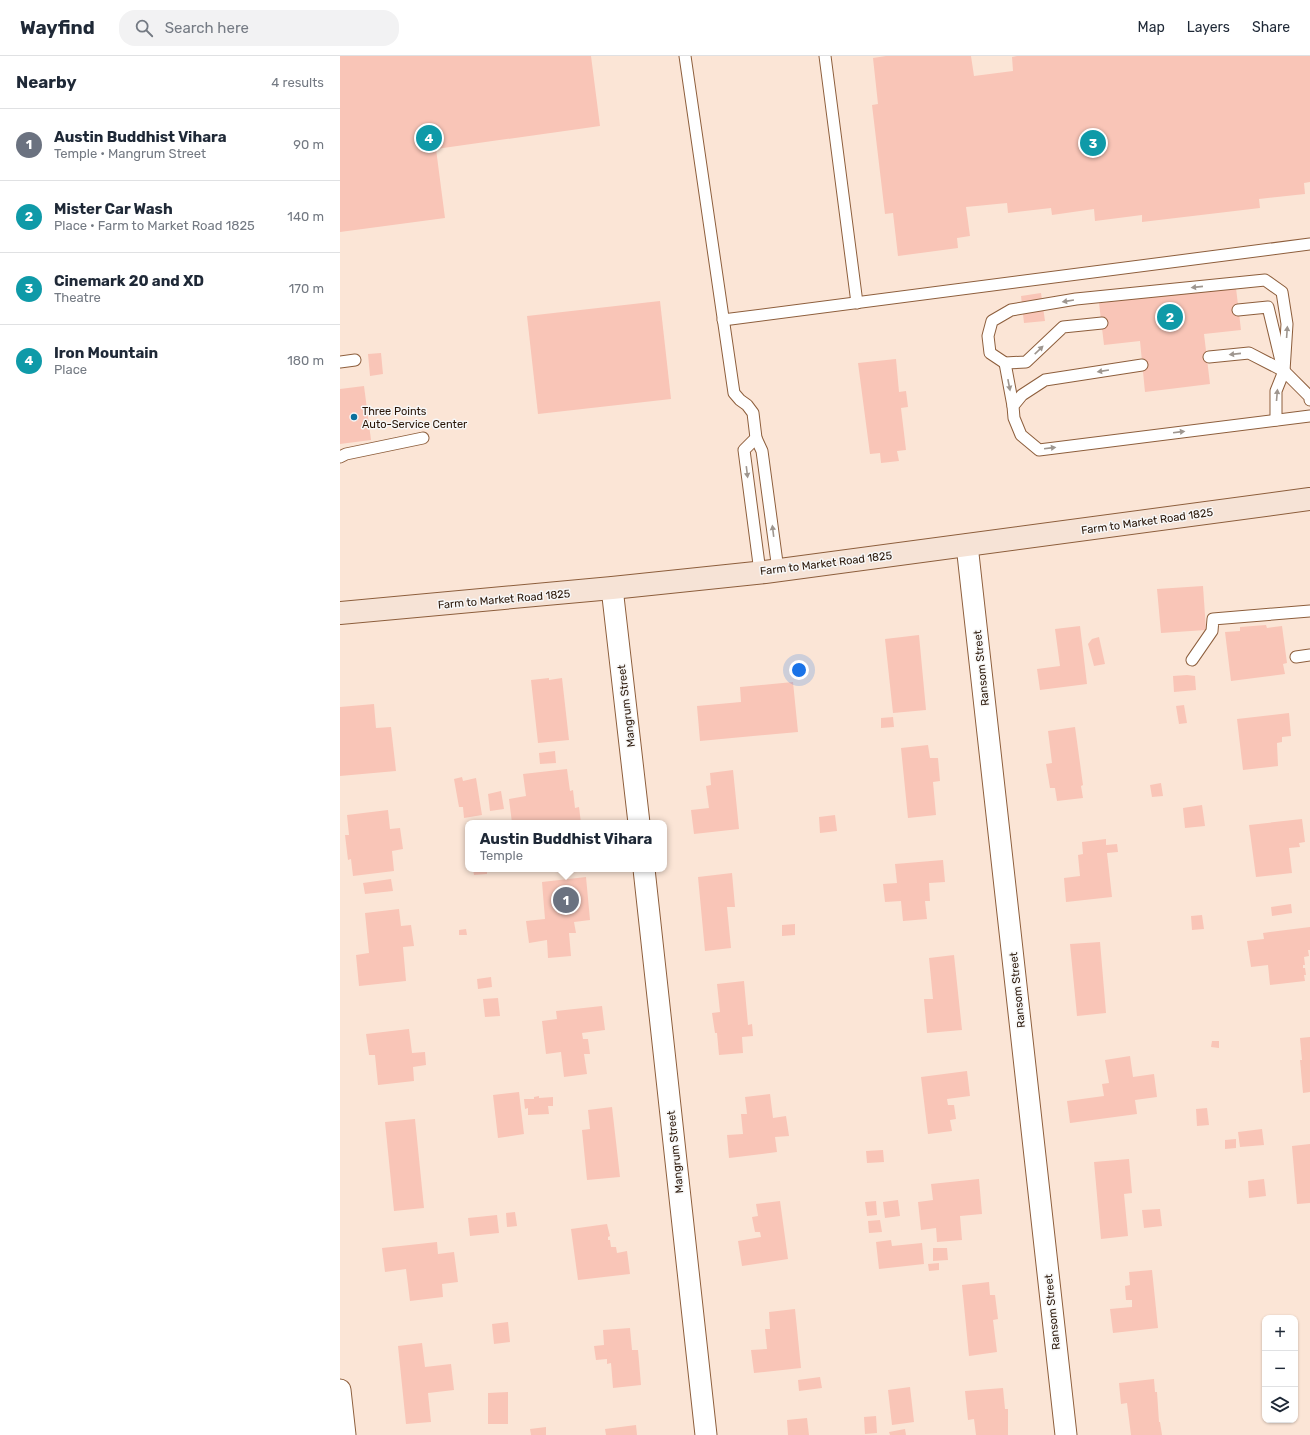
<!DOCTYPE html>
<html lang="en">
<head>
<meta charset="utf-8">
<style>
  :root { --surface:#fff; --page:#f2f2f3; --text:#1f2937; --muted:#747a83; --line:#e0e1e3; --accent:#0a709d }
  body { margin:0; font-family:Rubik,sans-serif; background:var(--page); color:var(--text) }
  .controls { position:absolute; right:12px; bottom:12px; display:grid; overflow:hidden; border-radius:8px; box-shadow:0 1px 3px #0004 }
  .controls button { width:36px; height:36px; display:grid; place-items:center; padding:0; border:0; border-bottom:1px solid var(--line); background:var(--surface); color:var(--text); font:20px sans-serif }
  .you { position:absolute; left:459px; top:614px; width:14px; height:14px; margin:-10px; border:3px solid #fff; border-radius:50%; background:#1a73e8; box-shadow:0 0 0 6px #1a73e833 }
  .badge { display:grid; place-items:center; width:26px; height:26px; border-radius:50%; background:var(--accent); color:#fff; font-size:13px; font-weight:700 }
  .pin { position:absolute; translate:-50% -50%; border:2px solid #fff; box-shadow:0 1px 4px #0006 }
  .popup { position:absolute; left:125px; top:764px; width:202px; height:52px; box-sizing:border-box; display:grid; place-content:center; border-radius:8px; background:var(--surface); filter:drop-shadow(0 1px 3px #0005); font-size:13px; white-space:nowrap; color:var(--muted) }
  .popup b { font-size:15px; color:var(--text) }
  .popup::after { content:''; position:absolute; left:50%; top:100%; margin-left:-8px; border:8px solid transparent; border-top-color:var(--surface) }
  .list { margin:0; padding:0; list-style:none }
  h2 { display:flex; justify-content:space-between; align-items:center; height:52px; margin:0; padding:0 16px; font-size:17px }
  h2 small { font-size:13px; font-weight:400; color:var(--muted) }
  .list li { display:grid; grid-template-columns:26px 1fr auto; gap:12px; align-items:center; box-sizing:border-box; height:72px; padding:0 16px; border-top:1px solid var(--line) }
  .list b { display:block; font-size:15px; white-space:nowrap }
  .list p { margin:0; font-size:13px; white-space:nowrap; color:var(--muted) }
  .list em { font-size:13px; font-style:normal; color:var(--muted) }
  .icon { flex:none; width:22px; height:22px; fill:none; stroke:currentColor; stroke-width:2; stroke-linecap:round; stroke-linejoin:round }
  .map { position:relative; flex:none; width:970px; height:1379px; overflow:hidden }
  header { display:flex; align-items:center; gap:24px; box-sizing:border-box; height:56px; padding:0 20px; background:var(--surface); border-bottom:1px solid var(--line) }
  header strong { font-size:19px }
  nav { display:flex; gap:22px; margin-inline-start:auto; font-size:14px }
  .search { width:280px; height:36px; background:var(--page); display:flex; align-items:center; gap:10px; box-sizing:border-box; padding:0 14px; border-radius:16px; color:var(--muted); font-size:15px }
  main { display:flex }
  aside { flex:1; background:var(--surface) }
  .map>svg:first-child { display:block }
  .building { fill:#f9c5b7 }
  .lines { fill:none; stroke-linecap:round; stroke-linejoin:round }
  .lane-casing { stroke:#8d5e3c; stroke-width:13 }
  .street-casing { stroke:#8d5e3c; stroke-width:23 }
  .secondary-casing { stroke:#8d5e3c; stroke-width:24 }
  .lane { stroke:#fff; stroke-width:11 }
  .street { stroke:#fff; stroke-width:21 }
  .secondary { stroke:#f6e3d6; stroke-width:22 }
  .oneway { fill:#9e968f }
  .poi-dot { fill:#0a709d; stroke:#f7f7f7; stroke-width:1.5 }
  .labels { text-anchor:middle; stroke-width:3; stroke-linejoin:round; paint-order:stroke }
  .poi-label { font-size:11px; fill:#281507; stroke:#f7f7f7; text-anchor:start }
  .street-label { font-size:11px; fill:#281507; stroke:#f7f7f7 }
</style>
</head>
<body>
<header>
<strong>Wayfind</strong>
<div class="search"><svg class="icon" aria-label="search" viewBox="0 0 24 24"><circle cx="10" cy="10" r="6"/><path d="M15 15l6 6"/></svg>Search here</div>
<nav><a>Map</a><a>Layers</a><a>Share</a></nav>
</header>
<main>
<aside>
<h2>Nearby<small>4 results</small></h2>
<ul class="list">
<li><span class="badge" style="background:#6b7280">1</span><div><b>Austin Buddhist Vihara</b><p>Temple · Mangrum Street</p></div><em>90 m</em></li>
<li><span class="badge" style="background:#0f9aa8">2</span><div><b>Mister Car Wash</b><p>Place · Farm to Market Road 1825</p></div><em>140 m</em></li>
<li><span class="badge" style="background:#0f9aa8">3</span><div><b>Cinemark 20 and XD</b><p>Theatre</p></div><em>170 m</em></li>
<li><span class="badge" style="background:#0f9aa8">4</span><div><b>Iron Mountain</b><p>Place</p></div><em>180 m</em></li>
</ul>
</aside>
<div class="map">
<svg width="970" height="1379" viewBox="0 0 970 1379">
  <rect width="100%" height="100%" fill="#fbe5d6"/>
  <g class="building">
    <path d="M 0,0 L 251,0 L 260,70 L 96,93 L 105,162 L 0,176 Z"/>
    <path d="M 546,0 L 631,0 L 634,20 L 673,15 L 672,1 L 677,0 L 970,0 L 970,126 L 964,127 L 965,138 L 919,143 L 920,152 L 802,166 L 802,159 L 755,165 L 754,153 L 712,159 L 711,152 L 668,157 L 667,147 L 626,151 L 630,180 L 617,182 L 618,192 L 558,200 L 553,157 L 545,158 L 532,49 L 538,48 L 533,2 Z"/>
    <path d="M 896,232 L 901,274 L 864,278 L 870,328 L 805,336 L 800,285 L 764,289 L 759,247 Z"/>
    <path d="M 701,237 L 705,265 L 684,267 L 681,240 Z"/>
    <path d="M 320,245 L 331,343 L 198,358 L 187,260 Z"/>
    <path d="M 41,297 L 43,318 L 30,320 L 28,298 Z"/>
    <path d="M 556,303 L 559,336 L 566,335 L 568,351 L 561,352 L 566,394 L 557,395 L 559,405 L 541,407 L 540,397 L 530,398 L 518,307 Z"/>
    <path d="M 24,330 L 31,384 L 0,388 L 0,333 Z"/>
    <path d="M 863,530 L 866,574 L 821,577 L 817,533 Z"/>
    <path d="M 926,569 L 927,572 L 942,570 L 947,607 L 943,608 L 945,618 L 891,625 L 885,576 L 900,575 L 900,571 Z"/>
    <path d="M 740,570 L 747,628 L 700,634 L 697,613 L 720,610 L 715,573 Z"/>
    <path d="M 579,579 L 586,654 L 553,657 L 545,583 Z"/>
    <path d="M 759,581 L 765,608 L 754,610 L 748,588 L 752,583 Z"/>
    <path d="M 847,619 L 855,620 L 856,634 L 834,636 L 833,620 Z"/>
    <path d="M 209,622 L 209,624 L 222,622 L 229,684 L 198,687 L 191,624 Z"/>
    <path d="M 453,626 L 458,676 L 360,685 L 357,650 L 401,646 L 400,631 Z"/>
    <path d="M 34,648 L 36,672 L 51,671 L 56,715 L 0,720 L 0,651 Z"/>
    <path d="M 844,649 L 847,667 L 839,668 L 836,650 Z"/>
    <path d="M 949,657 L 951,680 L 942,681 L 942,686 L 937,687 L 938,710 L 903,714 L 897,663 Z"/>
    <path d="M 553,661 L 554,671 L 541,672 L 541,662 Z"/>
    <path d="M 735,671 L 743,729 L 741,730 L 743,742 L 717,745 L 715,732 L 710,732 L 706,708 L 712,707 L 708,675 Z"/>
    <path d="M 588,689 L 590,702 L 598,702 L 600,725 L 593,726 L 596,759 L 568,762 L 561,692 Z"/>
    <path d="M 215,695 L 216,707 L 200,708 L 199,697 Z"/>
    <path d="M 227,713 L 230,735 L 233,734 L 235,752 L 239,751 L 241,767 L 172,767 L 169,743 L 186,740 L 183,718 Z"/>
    <path d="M 393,714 L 399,773 L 354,778 L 351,754 L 369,752 L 366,730 L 371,729 L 370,717 Z"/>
    <path d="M 122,721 L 123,725 L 136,722 L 142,759 L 124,762 L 123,751 L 119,751 L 114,723 Z"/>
    <path d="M 821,727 L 823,740 L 812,741 L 810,729 Z"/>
    <path d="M 161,735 L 164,753 L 150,755 L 148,738 Z"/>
    <path d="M 862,749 L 865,770 L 845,772 L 843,752 Z"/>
    <path d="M 48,754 L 50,773 L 60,772 L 63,793 L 52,795 L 54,815 L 13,820 L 11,803 L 8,804 L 5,779 L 9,779 L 7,759 Z"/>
    <path d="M 495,759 L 497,775 L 480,777 L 479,761 Z"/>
    <path d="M 962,763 L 965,786 L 959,787 L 960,791 L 949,792 L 952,817 L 916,821 L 909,769 Z"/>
    <path d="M 766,783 L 766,789 L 777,788 L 778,796 L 767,797 L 772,841 L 726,846 L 724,822 L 740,820 L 738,799 L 743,798 L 742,786 Z"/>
    <path d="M 603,804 L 605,826 L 589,827 L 590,845 L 585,845 L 587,863 L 563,865 L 561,845 L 545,846 L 543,828 L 557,827 L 555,808 Z"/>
    <path d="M 133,813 L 147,813 L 147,818 L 134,819 Z"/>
    <path d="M 392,817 L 395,851 L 387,851 L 391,892 L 365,895 L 358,821 Z"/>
    <path d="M 246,821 L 250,864 L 234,866 L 236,877 L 229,877 L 231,900 L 208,902 L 207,884 L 189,887 L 186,865 L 205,863 L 202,826 Z"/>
    <path d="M 51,823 L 53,835 L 25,838 L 23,827 Z"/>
    <path d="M 951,848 L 952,857 L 932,860 L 931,851 Z"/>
    <path d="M 59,853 L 61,870 L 71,869 L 74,890 L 63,891 L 66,925 L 19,930 L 16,899 L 29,897 L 25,857 Z"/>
    <path d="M 862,859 L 864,873 L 852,874 L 851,860 Z"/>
    <path d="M 455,868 L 455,879 L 442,880 L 442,869 Z"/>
    <path d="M 970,871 L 970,894 L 968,894 L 969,900 L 964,901 L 965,909 L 963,909 L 963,912 L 965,912 L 966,919 L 964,919 L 965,925 L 930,929 L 928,909 L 911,911 L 907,885 L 924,883 L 923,877 Z"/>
    <path d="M 126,873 L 127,879 L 119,879 L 119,874 Z"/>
    <path d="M 760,886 L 766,957 L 737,960 L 730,888 Z"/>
    <path d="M 614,899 L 622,974 L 587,977 L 584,943 L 593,943 L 589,902 Z"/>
    <path d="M 151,921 L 152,931 L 138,933 L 137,923 Z"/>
    <path d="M 404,925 L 408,969 L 412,968 L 413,980 L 402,981 L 403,997 L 379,999 L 377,977 L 375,977 L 372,957 L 380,956 L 377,928 Z"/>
    <path d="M 158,942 L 160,960 L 145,961 L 143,943 Z"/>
    <path d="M 262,950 L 265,974 L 242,977 L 243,983 L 248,983 L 250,998 L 244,998 L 247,1018 L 224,1021 L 221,996 L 206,998 L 202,965 L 217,963 L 216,955 Z"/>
    <path d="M 69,973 L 72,997 L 85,996 L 86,1009 L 73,1011 L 74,1025 L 38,1029 L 35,999 L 29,999 L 26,978 Z"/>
    <path d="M 970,981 L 970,1036 L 963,1037 L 960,1004 L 962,1004 L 960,982 Z"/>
    <path d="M 872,985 L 879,985 L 879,992 L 871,991 Z"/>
    <path d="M 790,1000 L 793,1021 L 814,1018 L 817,1041 L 795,1044 L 797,1058 L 730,1067 L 727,1045 L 764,1040 L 762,1028 L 769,1027 L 765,1004 Z"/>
    <path d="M 627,1015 L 630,1040 L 607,1043 L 608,1049 L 614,1049 L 616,1063 L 610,1064 L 612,1075 L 588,1078 L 581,1021 Z"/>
    <path d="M 179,1036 L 184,1078 L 158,1082 L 153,1039 Z"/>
    <path d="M 430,1038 L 433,1062 L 446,1060 L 449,1080 L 435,1081 L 437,1096 L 389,1102 L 387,1079 L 403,1078 L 401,1058 L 407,1058 L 405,1041 Z"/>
    <path d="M 199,1040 L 199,1042 L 213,1041 L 213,1050 L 208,1050 L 209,1058 L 188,1059 L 188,1052 L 185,1053 L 184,1043 L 194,1043 L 194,1041 Z"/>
    <path d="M 272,1051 L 280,1121 L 247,1124 L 242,1074 L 250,1073 L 248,1054 Z"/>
    <path d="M 867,1052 L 869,1069 L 857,1070 L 856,1053 Z"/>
    <path d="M 75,1063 L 84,1152 L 54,1155 L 45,1066 Z"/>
    <path d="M 922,1073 L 924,1089 L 900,1091 L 898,1076 Z"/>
    <path d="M 896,1083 L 896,1092 L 885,1093 L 885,1084 Z"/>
    <path d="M 970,1088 L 970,1147 L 957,1148 L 952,1090 Z"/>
    <path d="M 543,1094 L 544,1106 L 527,1107 L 526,1095 Z"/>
    <path d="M 789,1103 L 792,1137 L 784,1138 L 788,1180 L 761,1183 L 754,1106 Z"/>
    <path d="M 639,1123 L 642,1158 L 620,1160 L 622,1184 L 597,1186 L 596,1172 L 581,1174 L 578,1146 L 593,1144 L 591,1128 Z"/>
    <path d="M 924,1123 L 926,1140 L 909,1142 L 908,1125 Z"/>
    <path d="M 558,1144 L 560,1160 L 545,1162 L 543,1146 Z"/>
    <path d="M 440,1145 L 448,1203 L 402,1210 L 398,1185 L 421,1181 L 420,1176 L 415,1176 L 412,1161 L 418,1160 L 416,1148 Z"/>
    <path d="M 536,1145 L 537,1159 L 527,1160 L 525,1146 Z"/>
    <path d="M 820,1153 L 822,1170 L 804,1172 L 802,1154 Z"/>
    <path d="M 175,1156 L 177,1170 L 167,1171 L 166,1157 Z"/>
    <path d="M 157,1159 L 159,1177 L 130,1180 L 128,1162 Z"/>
    <path d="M 540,1164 L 542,1176 L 529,1177 L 528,1165 Z"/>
    <path d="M 267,1168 L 270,1180 L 268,1181 L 268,1184 L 270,1184 L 271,1191 L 276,1191 L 277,1197 L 287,1195 L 290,1218 L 238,1224 L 231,1173 Z"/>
    <path d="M 551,1184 L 552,1190 L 582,1187 L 584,1208 L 539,1213 L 536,1186 Z"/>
    <path d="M 97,1186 L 98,1198 L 114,1196 L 118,1226 L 102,1228 L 103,1241 L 70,1245 L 66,1213 L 45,1216 L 42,1192 Z"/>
    <path d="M 593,1192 L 607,1192 L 608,1204 L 593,1205 Z"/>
    <path d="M 599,1207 L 599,1214 L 589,1215 L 588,1208 Z"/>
    <path d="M 812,1214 L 818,1272 L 773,1277 L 770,1253 L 792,1251 L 792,1244 L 786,1244 L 785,1230 L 790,1229 L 789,1216 Z"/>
    <path d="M 649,1226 L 650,1239 L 655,1239 L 658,1263 L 653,1264 L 657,1296 L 629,1300 L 622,1229 Z"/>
    <path d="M 455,1253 L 461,1312 L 414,1317 L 411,1294 L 427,1293 L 425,1273 L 430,1273 L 429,1256 Z"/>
    <path d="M 168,1266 L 170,1286 L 154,1288 L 152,1268 Z"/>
    <path d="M 290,1272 L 292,1294 L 298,1294 L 301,1329 L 273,1332 L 271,1307 L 267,1308 L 267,1303 L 256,1304 L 254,1290 L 264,1289 L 263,1274 Z"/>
    <path d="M 82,1287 L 85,1311 L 111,1308 L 114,1334 L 88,1337 L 91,1366 L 66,1368 L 58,1290 Z"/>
    <path d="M 480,1321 L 482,1332 L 459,1335 L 458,1324 Z"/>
    <path d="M 814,1323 L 815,1336 L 817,1336 L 819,1366 L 820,1366 L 822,1379 L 791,1379 L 787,1347 L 781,1348 L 779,1327 Z"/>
    <path d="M 570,1331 L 574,1366 L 552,1369 L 548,1334 Z"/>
    <path d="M 663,1332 L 665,1353 L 668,1353 L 668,1379 L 636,1379 L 634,1363 L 628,1364 L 625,1335 Z"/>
    <path d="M 168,1336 L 168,1368 L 148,1368 L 148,1337 Z"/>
    <path d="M 536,1360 L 537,1377 L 525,1378 L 524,1361 Z"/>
    <path d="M 467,1362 L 469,1379 L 448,1379 L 447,1364 Z"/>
    <path d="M 296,1369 L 297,1379 L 266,1379 L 265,1373 Z"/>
    <path d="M 206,1371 L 206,1379 L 191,1379 L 190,1373 Z"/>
    <path d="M 565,1373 L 566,1379 L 550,1379 L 549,1376 Z"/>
  </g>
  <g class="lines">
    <defs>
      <g id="lane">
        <path d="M 345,0 L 394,337 L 400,344 L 407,349 L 413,357 L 416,382 L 422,395 L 438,514"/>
        <path d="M 485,0 L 517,247"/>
        <path d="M 898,254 L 928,251 L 941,305"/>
        <path d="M 383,264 L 970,188"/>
        <path d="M 762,267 L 723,271 L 686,306 L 665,307 L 650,297 L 648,280 L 652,265 L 671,254 L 736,243 L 925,224 L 942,236 L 947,268 L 944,315 L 936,335 L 936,364"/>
        <path d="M 869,301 L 909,297 L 944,315 L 970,341 L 970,344"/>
        <path d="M 0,306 L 15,304"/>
        <path d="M 665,307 L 673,350"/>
        <path d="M 802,309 L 705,324 L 682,339 L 673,350 L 674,362 L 681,379 L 699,394 L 970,360"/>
        <path d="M 416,382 L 404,394 L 420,516"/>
        <path d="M 0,401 L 6,398 L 83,382"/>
        <path d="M 956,601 L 970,599"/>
        <path d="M 852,604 L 872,575 L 873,563 L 970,555"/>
      </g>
      <g id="street">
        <path d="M 627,489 L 726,1379"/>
        <path d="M 272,532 L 299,767"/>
        <path d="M 304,813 L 366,1379"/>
        <path d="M 0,1334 L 5,1379"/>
      </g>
      <path id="secondary" d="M 0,557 L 272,532 L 425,516 L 970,443"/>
    </defs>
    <use href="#lane" class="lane-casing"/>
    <use href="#street" class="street-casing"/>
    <use href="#secondary" class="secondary-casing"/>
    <use href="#lane" class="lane"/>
    <use href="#street" class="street"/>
    <use href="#secondary" class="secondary"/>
  </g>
  <defs><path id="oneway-solid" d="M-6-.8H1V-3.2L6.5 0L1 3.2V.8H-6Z"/></defs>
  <g class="oneway">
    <use href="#oneway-solid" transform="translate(857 231) rotate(174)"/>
    <use href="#oneway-solid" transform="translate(728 245) rotate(171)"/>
    <use href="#oneway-solid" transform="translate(947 276) rotate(-86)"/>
    <use href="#oneway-solid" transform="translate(699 294) rotate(-44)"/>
    <use href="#oneway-solid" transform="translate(895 298) rotate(174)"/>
    <use href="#oneway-solid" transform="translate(763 315) rotate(171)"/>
    <use href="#oneway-solid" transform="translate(669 329) rotate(79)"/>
    <use href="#oneway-solid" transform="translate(937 339) rotate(-85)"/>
    <use href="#oneway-solid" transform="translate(839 376) rotate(-7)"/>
    <use href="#oneway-solid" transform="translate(710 392) rotate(-7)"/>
    <use href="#oneway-solid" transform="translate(407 416) rotate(83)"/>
    <use href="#oneway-solid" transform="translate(433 475) rotate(-97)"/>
  </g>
  <circle class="poi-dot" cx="14" cy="361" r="4"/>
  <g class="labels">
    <g class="poi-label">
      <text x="22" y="359">Three Points<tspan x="22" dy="13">Auto-Service Center</tspan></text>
    </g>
    <g class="street-label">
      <text transform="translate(807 465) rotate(-8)" y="4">Farm to Market Road 1825</text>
      <text transform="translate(486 507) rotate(-7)" y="4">Farm to Market Road 1825</text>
      <text transform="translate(164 543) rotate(-5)" y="4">Farm to Market Road 1825</text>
      <text transform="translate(641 612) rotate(-96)" y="4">Ransom Street</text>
      <text transform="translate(286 650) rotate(-97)" y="4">Mangrum Street</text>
      <text transform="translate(677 934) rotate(-96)" y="4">Ransom Street</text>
      <text transform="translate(335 1096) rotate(-96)" y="4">Mangrum Street</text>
      <text transform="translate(712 1256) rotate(-96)" y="4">Ransom Street</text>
    </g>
  </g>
</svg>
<div class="controls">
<button>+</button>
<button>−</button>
<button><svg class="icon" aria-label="layers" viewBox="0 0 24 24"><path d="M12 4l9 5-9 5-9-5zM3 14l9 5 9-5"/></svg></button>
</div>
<div class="you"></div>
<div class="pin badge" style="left:226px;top:844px;background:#6b7280">1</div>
<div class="popup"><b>Austin Buddhist Vihara</b>Temple</div>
<div class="pin badge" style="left:830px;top:261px;background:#0f9aa8">2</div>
<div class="pin badge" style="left:753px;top:87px;background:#0f9aa8">3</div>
<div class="pin badge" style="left:89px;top:82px;background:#0f9aa8">4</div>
</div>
</main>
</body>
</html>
